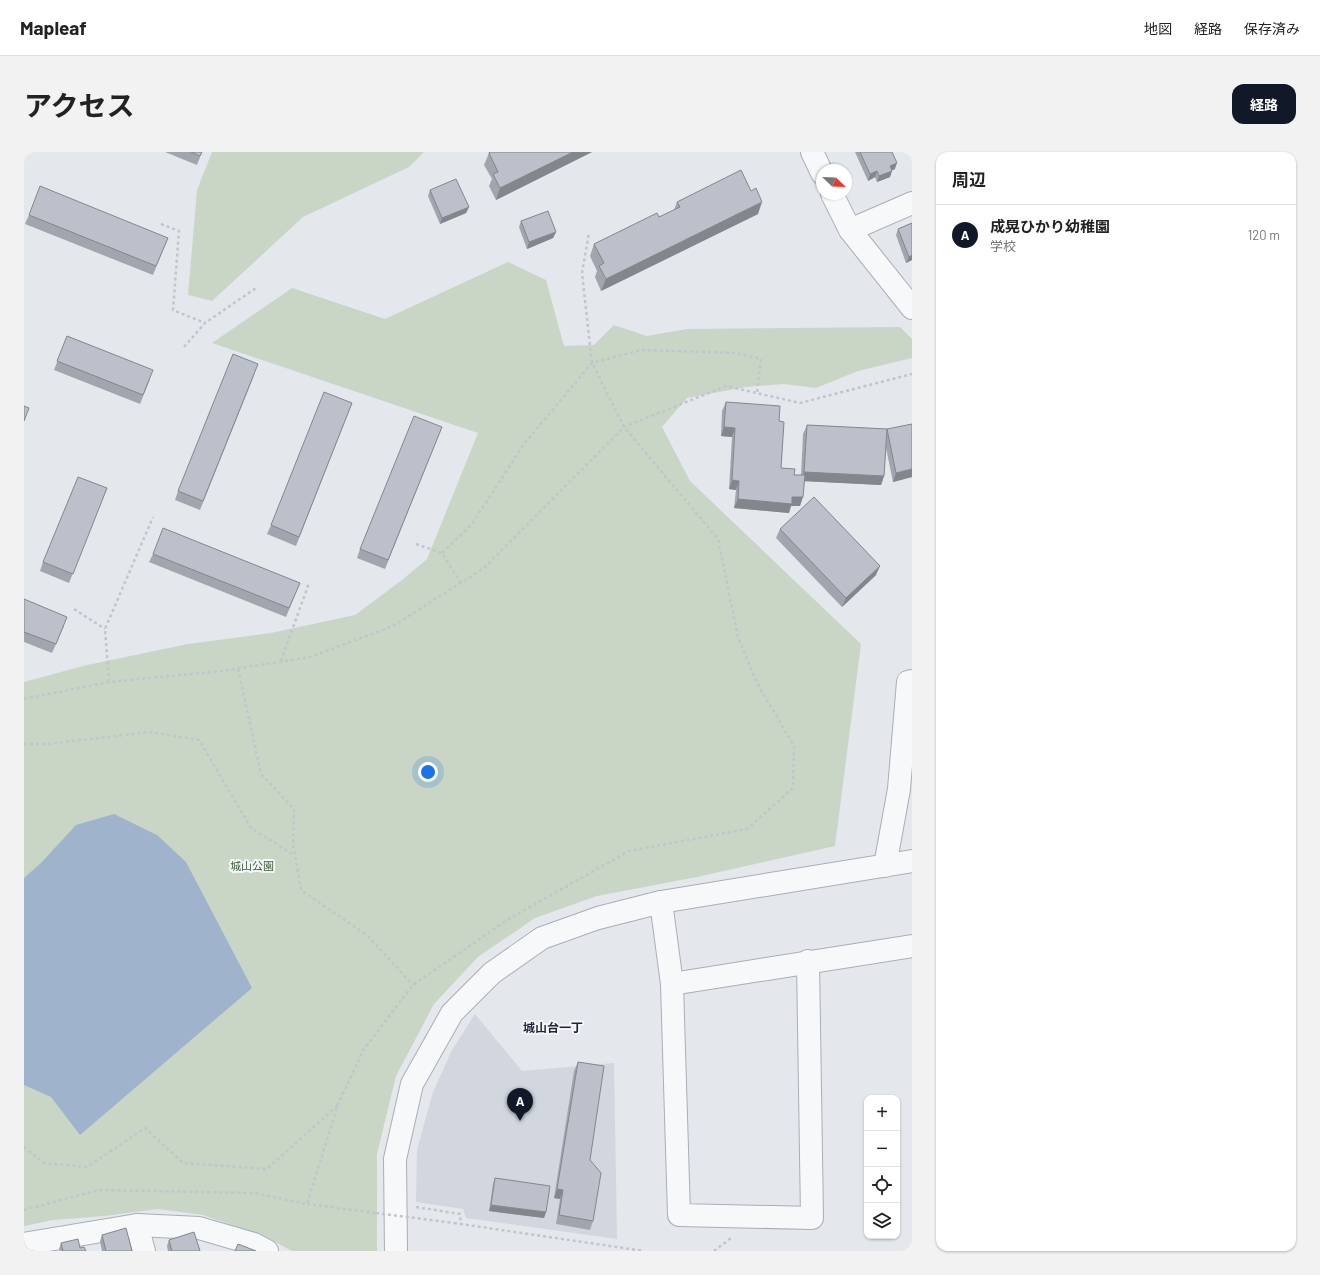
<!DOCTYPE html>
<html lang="ja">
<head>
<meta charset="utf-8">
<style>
  :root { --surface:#fff; --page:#f2f2f2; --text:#222; --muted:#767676; --line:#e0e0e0; --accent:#111827 }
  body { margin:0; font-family:Barlow,"Noto Sans JP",sans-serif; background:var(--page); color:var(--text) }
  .controls { position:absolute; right:12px; bottom:12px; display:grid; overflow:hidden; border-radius:8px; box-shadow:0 1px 3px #0004 }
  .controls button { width:36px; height:36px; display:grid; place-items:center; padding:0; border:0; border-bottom:1px solid var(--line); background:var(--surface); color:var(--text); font:20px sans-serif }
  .compass { position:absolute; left:792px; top:12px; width:36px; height:36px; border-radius:50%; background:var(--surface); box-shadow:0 1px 3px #0004; rotate:113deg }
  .you { position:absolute; left:404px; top:620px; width:14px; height:14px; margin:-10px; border:3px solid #fff; border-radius:50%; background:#1a73e8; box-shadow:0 0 0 6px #1a73e833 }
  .badge { display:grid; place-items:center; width:26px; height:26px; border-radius:50%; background:var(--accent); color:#fff; font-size:13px; font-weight:700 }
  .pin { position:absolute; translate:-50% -33px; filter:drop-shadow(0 1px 2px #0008) }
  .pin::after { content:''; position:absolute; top:21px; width:14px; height:12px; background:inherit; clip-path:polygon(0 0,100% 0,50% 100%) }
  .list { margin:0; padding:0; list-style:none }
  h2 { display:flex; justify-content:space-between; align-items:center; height:52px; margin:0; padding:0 16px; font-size:17px }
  h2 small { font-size:13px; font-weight:400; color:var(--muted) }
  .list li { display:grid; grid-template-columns:26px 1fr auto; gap:12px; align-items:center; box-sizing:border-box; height:60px; padding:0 16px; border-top:1px solid var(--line) }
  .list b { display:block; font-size:15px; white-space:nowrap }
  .list p { margin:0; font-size:13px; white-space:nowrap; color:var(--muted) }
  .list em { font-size:13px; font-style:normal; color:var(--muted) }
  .icon { flex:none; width:22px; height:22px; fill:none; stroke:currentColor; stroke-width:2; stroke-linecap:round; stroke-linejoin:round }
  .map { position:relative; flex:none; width:888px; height:1099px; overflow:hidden; border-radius:12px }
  header { display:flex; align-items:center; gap:24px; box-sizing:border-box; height:56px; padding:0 20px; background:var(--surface); border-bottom:1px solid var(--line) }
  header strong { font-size:19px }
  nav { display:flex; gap:22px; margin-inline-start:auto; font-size:14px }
  .intro { display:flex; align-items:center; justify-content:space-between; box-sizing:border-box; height:96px; padding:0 24px }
  h1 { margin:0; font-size:28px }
  .button { padding:10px 18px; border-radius:12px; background:var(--accent); color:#fff; font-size:14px; font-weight:700 }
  main { display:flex; gap:24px; padding:0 24px }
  aside { flex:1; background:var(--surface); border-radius:12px; box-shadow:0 1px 3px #0004 }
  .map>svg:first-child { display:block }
  .built { fill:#d2d6de }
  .green { fill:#c9d6c5 }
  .water { fill:#9fb4cc }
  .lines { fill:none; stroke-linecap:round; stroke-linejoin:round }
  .minor-casing { stroke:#a9aeb7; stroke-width:24 }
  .path { stroke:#c2c5cb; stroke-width:2.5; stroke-dasharray:3 3; stroke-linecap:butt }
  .minor { stroke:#f7f8fa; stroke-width:22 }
  .path-bridge { stroke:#c2c5cb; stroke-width:2.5; stroke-dasharray:3 3; stroke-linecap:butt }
  .wall { fill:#a1a5ae }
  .shaded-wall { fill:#83868d }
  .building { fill:#bbc0ca; stroke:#83868d }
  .labels { text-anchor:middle; stroke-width:4; stroke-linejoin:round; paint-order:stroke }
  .park-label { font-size:11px; fill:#3f6138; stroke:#f4f6f9 }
  .neighbourhood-label { font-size:12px; font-weight:bold; fill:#1d2536; stroke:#f4f6f9 }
</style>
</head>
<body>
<header>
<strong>Mapleaf</strong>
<nav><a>地図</a><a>経路</a><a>保存済み</a></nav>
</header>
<div class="intro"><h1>アクセス</h1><a class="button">経路</a></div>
<main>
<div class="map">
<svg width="888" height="1099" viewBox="0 0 888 1099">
  <rect width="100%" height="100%" fill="#e4e7ec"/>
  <path class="built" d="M 451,862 L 498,919 L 590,911 L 593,1087 L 442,1066 L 439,1057 L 392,1050 L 393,998 L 409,940 L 428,898 Z"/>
  <g class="green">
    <path d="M 188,0 L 400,0 L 385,15 L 279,65 L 188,149 L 164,143 L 173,38 Z"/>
    <path d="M 484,110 L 522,128 L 540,194 L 570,193 L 590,173 L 623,184 L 663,177 L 876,175 L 888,187 L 888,206 L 834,219 L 792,236 L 760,232 L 722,235 L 663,246 L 638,275 L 666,329 L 837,492 L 811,694 L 673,725 L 573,744 L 511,766 L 454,805 L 410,852 L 372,924 L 353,1002 L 353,1099 L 268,1099 L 238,1083 L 179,1063 L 134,1057 L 81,1064 L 29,1068 L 0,1074 L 0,530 L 63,513 L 164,492 L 247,481 L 331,463 L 378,428 L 403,407 L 454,281 L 188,191 L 268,136 L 361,167 Z"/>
  </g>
  <path class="water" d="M 90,662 L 133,683 L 162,710 L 228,836 L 56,983 L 27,945 L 0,933 L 0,726 L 17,711 L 52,673 Z"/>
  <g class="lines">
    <defs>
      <g id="minor">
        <path d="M 788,0 L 798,21"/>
        <path d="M 808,42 L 826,78 L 888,156"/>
        <path d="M 826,78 L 888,51"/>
        <path d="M 861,714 L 875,637 L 884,530 L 888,529"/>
        <path d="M 637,750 L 648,832 L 655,1063 L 788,1066 L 784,809"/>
        <path d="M 648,832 L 888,794"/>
        <path d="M 113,1073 L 120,1099"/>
        <path d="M 0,1092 L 113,1073 L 175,1076 L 230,1092 L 243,1099"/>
        <path d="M 372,1099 L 371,1007 L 388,932 L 428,861 L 468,821 L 518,786 L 574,766 L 637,750 L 888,709"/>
      </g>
    </defs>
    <use href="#minor" class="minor-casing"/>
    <g class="path">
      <path d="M 137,72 L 155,79 L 149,158 L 181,171"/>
      <path d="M 160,195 L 181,171 L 232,136"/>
      <path d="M 392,392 L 418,401"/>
      <path d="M 437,431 L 418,401 L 448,372 L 500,292 L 568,211 L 617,198 L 713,201 L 737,207 L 733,241"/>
      <path d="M 50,457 L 81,477"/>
      <path d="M 257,509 L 285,431"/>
      <path d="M 214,517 L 237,622 L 270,657 L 269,692 L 277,738 L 344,784 L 389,833"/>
      <path d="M 85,530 L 81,477 L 129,365"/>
      <path d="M 0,547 L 85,530 L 198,519 L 286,505 L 369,474 L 460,416 L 600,275 L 702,234 L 776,251 L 888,222"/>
      <path d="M 0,592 L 23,592 L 126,580 L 175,588 L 227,676 L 270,703"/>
      <path d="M 0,995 L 20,1011 L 63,1015 L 121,976 L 159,1011 L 243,1017 L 314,953"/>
      <path d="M 283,1052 L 352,1061"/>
      <path d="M 392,1055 L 436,1062 L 437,1073"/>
      <path d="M 0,1058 L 75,1038 L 231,1041 L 283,1052 L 314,952 L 340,897 L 389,833 L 483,768 L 605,699 L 723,677 L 769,636 L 770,594 L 733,531 L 714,485 L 694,387 L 600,275 L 568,211 L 558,121 L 565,81"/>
      <path d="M 430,1071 L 620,1099"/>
      <path d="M 690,1099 L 707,1086"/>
    </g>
    <use href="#minor" class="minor"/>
    <path class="path-bridge" d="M 352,1061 L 430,1071"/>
  </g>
  <g class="wall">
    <path d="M 141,0 L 178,0 L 173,13 Z"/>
    <path d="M 466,0 L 568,0 L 472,48 L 465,34 L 468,27 L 460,13 L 465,1 Z"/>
    <path d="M 831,0 L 868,0 L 871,17 L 868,18 L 866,25 L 853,30 L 851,25 L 844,29 Z"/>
    <path d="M 884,0 L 888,0 L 888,8 Z"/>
    <path d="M 406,38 L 445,55 L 442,61 L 416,72 L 404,44 Z"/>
    <path d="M 653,50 L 734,62 L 577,139 L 571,125 L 573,119 L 566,104 L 570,92 L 635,65 L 650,58 Z"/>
    <path d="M 5,63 L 144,86 L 129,123 L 1,72 Z"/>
    <path d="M 497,69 L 532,80 L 529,86 L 503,97 L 495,75 Z"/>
    <path d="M 888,71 L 888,108 L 882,111 L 872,83 L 874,77 Z"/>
    <path d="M 43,184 L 126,227 L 116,252 L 30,218 Z"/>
    <path d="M 231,221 L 176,358 L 151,348 L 154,339 Z"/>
    <path d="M 702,250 L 755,269 L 757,316 L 770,323 L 777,323 L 779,282 L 783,273 L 863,277 L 888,325 L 869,330 L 862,296 L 860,324 L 857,333 L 780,329 L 776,354 L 767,354 L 765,361 L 710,356 L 712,338 L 705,337 L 708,285 L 697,284 L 698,259 Z"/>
    <path d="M 328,251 L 272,394 L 243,382 L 247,373 Z"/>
    <path d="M 418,275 L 361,417 L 333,406 L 336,397 Z"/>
    <path d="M 83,336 L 45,431 L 16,419 L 19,410 Z"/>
    <path d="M 756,377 L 852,423 L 818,455 L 752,386 Z"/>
    <path d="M 129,402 L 276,431 L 262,465 L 125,410 Z"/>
    <path d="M 0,447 L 40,474 L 28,501 L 0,490 Z"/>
    <path d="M 554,910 L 566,1008 L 569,1069 L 566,1078 L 532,1072 L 536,1047 L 530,1046 L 550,919 Z"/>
    <path d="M 471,1026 L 522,1060 L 520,1066 L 465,1059 L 469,1032 Z"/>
    <path d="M 78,1083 L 108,1099 L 78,1099 L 76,1089 Z"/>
    <path d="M 145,1088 L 176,1099 L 144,1099 L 143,1094 Z"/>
    <path d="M 37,1091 L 56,1096 L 62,1099 L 36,1099 L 35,1097 Z"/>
  </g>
  <g class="shaded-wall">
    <path d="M 549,0 L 568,0 L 472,48 L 476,36 Z"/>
    <path d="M 873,11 L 871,17 L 864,20 L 866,14 Z"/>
    <path d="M 853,19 L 851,25 L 844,29 L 846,22 Z"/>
    <path d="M 868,19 L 866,25 L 853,30 L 855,24 Z"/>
    <path d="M 738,50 L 734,62 L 577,139 L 582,127 Z"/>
    <path d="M 445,55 L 442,61 L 416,72 L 418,66 Z"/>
    <path d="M 532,80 L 529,86 L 503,97 L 505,90 Z"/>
    <path d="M 888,103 L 888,108 L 882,111 L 885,105 Z"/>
    <path d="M 700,275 L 711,276 L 708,285 L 697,284 Z"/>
    <path d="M 888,317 L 888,325 L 869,330 L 872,321 Z"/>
    <path d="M 780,320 L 860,324 L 857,333 L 777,329 Z"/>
    <path d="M 708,328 L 715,329 L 712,338 L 705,337 Z"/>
    <path d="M 768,345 L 779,345 L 776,354 L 767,354 L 765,361 L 710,356 L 714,347 Z"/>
    <path d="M 856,414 L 852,423 L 818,455 L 822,446 Z"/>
    <path d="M 533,1037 L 539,1038 L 536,1047 L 530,1046 Z"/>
    <path d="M 467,1053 L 522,1060 L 520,1066 L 465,1059 Z"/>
  </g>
  <g class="building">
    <path d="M 167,0 L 178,0 L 176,4 Z"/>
    <path d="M 466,0 L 549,0 L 476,36 L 469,22 L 474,20 L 465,1 Z"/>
    <path d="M 836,0 L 868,0 L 873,11 L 866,14 L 868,19 L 855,24 L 853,19 L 846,22 Z"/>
    <path d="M 717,18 L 727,39 L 732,36 L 738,50 L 582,127 L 575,114 L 580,111 L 570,92 L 633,61 L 635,65 L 656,55 L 653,50 Z"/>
    <path d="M 432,27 L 445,55 L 418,66 L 406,38 Z"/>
    <path d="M 16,34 L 144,86 L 132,114 L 5,63 Z"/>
    <path d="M 524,59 L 532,80 L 505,90 L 497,69 Z"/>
    <path d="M 888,71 L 888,103 L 885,105 L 874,77 Z"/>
    <path d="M 43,184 L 129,218 L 119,243 L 33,209 Z"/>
    <path d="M 209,202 L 234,212 L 179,349 L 154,339 Z"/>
    <path d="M 300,240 L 328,251 L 275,385 L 247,373 Z"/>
    <path d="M 702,250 L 756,254 L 755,269 L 760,270 L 757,316 L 771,317 L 770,323 L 781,323 L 779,345 L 768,345 L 768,352 L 714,347 L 715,329 L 708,328 L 711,276 L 700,275 Z"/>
    <path d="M 0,254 L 5,256 L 0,269 Z"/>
    <path d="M 390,264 L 418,275 L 364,408 L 336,397 Z"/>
    <path d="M 888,272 L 888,317 L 872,321 L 863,277 Z"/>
    <path d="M 783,273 L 863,277 L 860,324 L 780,320 Z"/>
    <path d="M 54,325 L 83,336 L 49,422 L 19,410 Z"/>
    <path d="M 790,345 L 856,414 L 822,446 L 756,377 Z"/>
    <path d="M 139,376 L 276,431 L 265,456 L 129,402 Z"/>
    <path d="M 0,447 L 43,465 L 32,492 L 0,480 Z"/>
    <path d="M 554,910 L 580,914 L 566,1008 L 577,1021 L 569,1069 L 535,1063 L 539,1038 L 533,1037 Z"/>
    <path d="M 471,1026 L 526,1034 L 522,1060 L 467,1053 Z"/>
    <path d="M 102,1076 L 108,1099 L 82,1099 L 78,1083 Z"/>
    <path d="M 170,1080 L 176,1099 L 148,1099 L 145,1088 Z"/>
    <path d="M 54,1087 L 56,1096 L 60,1095 L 62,1099 L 39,1099 L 37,1091 Z"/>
    <path d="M 214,1092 L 232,1099 L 211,1099 Z"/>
  </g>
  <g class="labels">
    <g class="park-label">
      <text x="228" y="718">城山公園</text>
    </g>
    <g class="neighbourhood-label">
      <text x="529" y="880">城山台一丁</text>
    </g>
  </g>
</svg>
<div class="controls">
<button>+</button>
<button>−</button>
<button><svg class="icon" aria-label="locate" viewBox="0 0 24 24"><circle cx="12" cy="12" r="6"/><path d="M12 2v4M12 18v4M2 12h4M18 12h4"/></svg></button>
<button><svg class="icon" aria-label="layers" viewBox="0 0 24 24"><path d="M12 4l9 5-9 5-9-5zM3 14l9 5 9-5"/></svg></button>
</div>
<svg class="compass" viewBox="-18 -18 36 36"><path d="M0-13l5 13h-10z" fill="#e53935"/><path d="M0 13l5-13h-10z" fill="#767676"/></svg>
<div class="you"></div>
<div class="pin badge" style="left:496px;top:969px">A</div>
</div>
<aside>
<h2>周辺<small></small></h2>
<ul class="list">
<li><span class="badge">A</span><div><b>成晃ひかり幼稚園</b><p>学校</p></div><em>120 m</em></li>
</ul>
</aside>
</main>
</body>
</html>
